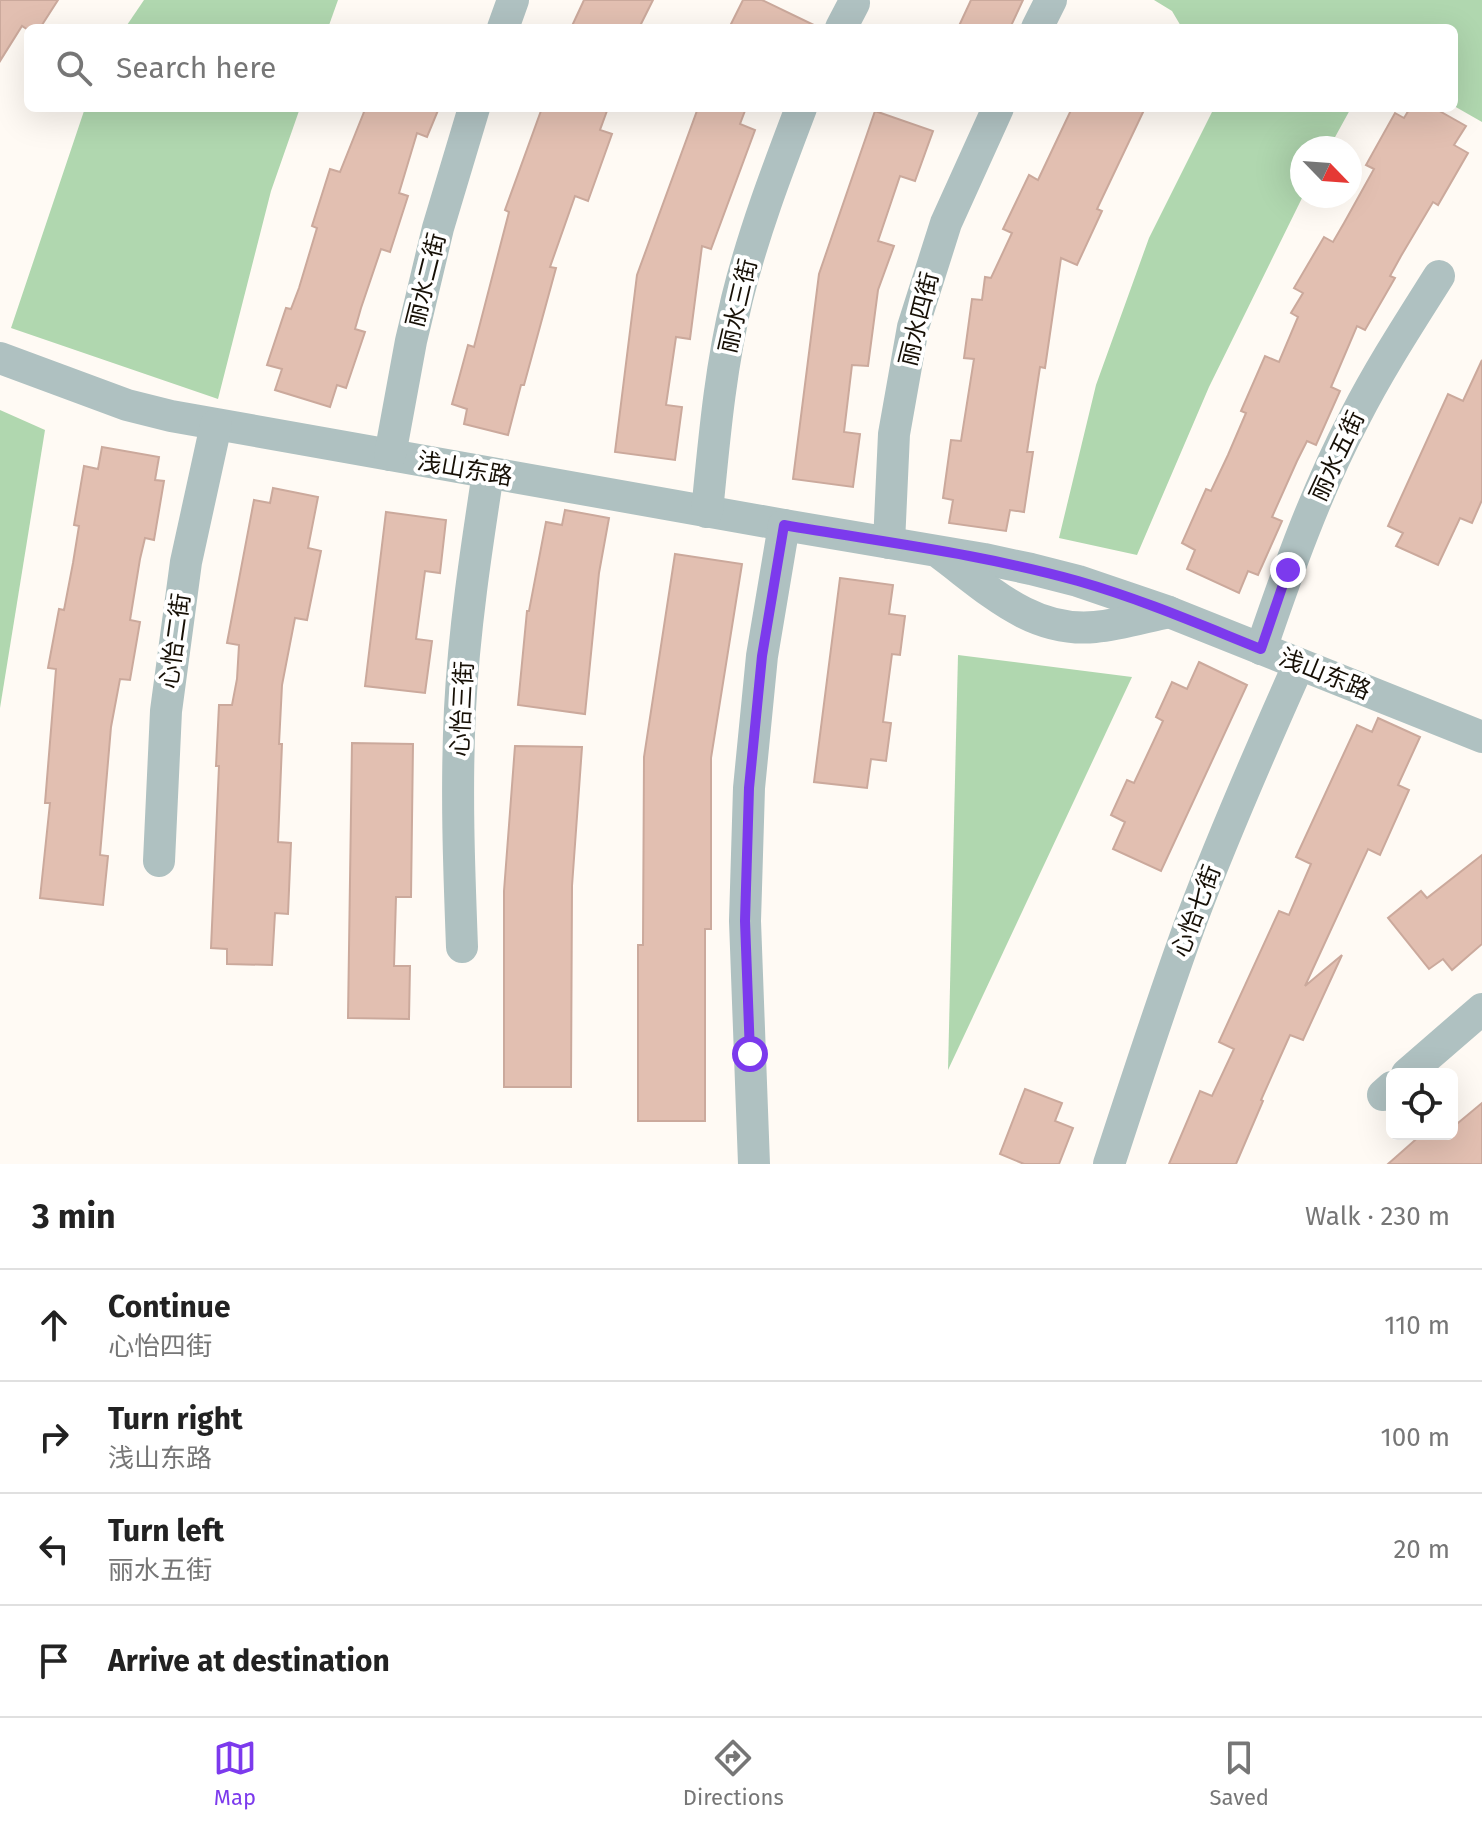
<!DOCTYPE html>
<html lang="en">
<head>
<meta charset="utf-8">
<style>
  :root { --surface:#fff; --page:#f6f6f6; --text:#222; --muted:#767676; --line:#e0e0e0; --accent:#7c3aed }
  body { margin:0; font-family:"Fira Sans","Noto Sans SC",sans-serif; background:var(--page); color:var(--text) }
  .controls { position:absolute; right:24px; bottom:24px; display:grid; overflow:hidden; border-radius:12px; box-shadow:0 8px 32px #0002 }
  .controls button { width:72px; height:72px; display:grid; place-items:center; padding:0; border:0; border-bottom:2px solid var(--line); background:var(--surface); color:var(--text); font:40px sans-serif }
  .compass { position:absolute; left:1290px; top:136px; width:72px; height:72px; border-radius:50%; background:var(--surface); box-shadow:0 8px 32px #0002; rotate:115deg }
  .stop { position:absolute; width:24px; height:24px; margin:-18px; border:6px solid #7c3aed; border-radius:50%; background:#fff }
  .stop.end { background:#7c3aed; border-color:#fff; box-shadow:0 2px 8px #0008 }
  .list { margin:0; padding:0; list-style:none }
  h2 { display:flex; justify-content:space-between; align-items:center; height:104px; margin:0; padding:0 32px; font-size:34px }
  h2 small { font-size:26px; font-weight:400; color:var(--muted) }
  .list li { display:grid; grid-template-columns:52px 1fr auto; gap:24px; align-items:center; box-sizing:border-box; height:112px; padding:0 32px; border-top:2px solid var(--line) }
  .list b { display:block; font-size:30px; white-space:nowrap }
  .list p { margin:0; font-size:26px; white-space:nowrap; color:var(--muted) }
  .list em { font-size:26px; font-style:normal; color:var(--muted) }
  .icon { flex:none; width:44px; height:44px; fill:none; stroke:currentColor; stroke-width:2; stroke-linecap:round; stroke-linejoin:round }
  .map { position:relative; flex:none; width:1482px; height:1164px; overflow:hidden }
  .search { position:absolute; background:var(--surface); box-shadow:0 8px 32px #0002; left:24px; right:24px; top:24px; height:88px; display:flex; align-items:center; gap:20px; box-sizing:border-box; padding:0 28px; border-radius:12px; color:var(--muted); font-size:30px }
  .sheet { height:552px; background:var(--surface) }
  nav { display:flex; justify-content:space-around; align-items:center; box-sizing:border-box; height:112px; border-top:2px solid var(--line); background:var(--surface); font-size:22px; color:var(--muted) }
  nav a { display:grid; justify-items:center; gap:4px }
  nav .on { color:var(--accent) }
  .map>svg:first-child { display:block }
  .green { fill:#b0d7af }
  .building { fill:#e2bfb1; stroke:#cba99c; stroke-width:2 }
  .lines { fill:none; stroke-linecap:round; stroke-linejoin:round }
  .minor { stroke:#afc1c1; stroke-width:32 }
  .route { stroke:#7c3aed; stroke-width:10 }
  .labels { text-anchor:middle; stroke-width:8; stroke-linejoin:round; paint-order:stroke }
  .street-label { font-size:24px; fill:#171006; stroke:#fff }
</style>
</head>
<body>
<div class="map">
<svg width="1482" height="1164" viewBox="0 0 1482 1164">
  <rect width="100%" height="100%" fill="#fffaf4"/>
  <g class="green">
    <path d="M 144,0 L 338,0 L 328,28 L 125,28 Z"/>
    <path d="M 1154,0 L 1482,0 L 1482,122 L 1454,106 L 1454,28 L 1182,28 L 1172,11 Z"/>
    <path d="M 85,108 L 300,108 L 271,191 L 218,399 L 11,328 Z"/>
    <path d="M 1214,108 L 1351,108 L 1329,148 L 1302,148 L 1303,196 L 1209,387 L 1137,555 L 1059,538 L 1096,385 L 1149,238 Z"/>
    <path d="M 0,410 L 45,430 L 0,708 Z"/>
    <path d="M 958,655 L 1132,677 L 948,1070 Z"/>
  </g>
  <g class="building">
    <path d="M 0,0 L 58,0 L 40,28 L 28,28 L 28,30 L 22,26 L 0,61 Z"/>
    <path d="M 584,0 L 653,0 L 639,28 L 571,28 Z"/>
    <path d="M 743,0 L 762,0 L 820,28 L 729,28 Z"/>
    <path d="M 971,0 L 1023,0 L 1010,28 L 958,28 Z"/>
    <path d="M 358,108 L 439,108 L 427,137 L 417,133 L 399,193 L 408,196 L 390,252 L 381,249 L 361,308 L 355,329 L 365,332 L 346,388 L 337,385 L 330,407 L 275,390 L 282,369 L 267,365 L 286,308 L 291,309 L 299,288 L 317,228 L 312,226 L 330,169 L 340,172 L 364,112 Z"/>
    <path d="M 542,108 L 608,108 L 600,130 L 612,134 L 588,201 L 575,196 L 550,267 L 556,268 L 524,385 L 521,385 L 508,435 L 464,424 L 467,409 L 452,404 L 468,345 L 474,347 L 509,212 L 505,210 Z"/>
    <path d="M 698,108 L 746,108 L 740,124 L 755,130 L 711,249 L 702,246 L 690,339 L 676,337 L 666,405 L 682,407 L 675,460 L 615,452 L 637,275 Z"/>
    <path d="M 1072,108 L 1145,108 L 1097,209 L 1102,211 L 1077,265 L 1061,258 L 1045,368 L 1040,367 L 1027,452 L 1033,452 L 1024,512 L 1010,510 L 1006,531 L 949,523 L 953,500 L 943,498 L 951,440 L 961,441 L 974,359 L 964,358 L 972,299 L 982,300 L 985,277 L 991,278 L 1012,233 L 1003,229 L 1029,175 L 1038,180 Z"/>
    <path d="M 1410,108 L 1434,108 L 1466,126 L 1454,145 L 1468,153 L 1438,205 L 1433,202 L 1401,256 L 1390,276 L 1395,278 L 1365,330 L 1357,326 L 1331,387 L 1340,391 L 1316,445 L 1307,441 L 1297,461 L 1272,517 L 1282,521 L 1258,575 L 1248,571 L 1239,593 L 1187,569 L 1195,550 L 1182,543 L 1206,489 L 1211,491 L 1228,455 L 1246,413 L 1241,411 L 1265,356 L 1279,362 L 1298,317 L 1291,313 L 1303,293 L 1294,288 L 1324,237 L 1333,242 L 1344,223 L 1374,169 L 1366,165 L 1395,113 L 1404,118 Z"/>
    <path d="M 875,111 L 933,131 L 915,181 L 900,176 L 878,241 L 894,246 L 878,290 L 868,366 L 852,365 L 844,432 L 860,434 L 853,487 L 793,479 L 819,274 Z"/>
    <path d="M 1482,360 L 1482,500 L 1472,523 L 1460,518 L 1438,565 L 1396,546 L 1403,533 L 1388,526 L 1448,394 L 1463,401 Z"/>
    <path d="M 102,447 L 159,457 L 155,480 L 164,481 L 154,540 L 145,538 L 140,559 L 130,620 L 140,622 L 130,680 L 120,679 L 111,727 L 100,855 L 108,856 L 103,905 L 40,898 L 50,803 L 45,803 L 56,669 L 48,668 L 59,609 L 64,610 L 73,563 L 79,526 L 74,525 L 84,466 L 98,469 Z"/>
    <path d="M 273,488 L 318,497 L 308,548 L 321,551 L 307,620 L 295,618 L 282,685 L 279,744 L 282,744 L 278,842 L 291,843 L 288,914 L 275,913 L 272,965 L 227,964 L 227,949 L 211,948 L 219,766 L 216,766 L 219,705 L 232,705 L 237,679 L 239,645 L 227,643 L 254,500 L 270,503 Z"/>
    <path d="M 565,510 L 609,518 L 599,573 L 585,714 L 518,705 L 527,611 L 529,611 L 546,522 L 562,525 Z"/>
    <path d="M 386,512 L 446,520 L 440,573 L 425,571 L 416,639 L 432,641 L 425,693 L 365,686 Z"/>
    <path d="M 675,554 L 742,564 L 711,758 L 711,929 L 705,929 L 705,1121 L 638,1121 L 638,945 L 643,945 L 644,757 Z"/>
    <path d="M 840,578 L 893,585 L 889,614 L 905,616 L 900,655 L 892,654 L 883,722 L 891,723 L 886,761 L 871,759 L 867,788 L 814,782 Z"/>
    <path d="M 1199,662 L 1247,685 L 1161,871 L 1113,849 L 1125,822 L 1111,815 L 1127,780 L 1134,783 L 1163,721 L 1156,717 L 1172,682 L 1187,689 Z"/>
    <path d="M 1378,718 L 1420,737 L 1398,785 L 1409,790 L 1380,855 L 1368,849 L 1305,986 L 1342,955 L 1303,1040 L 1290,1035 L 1261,1100 L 1263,1101 L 1236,1164 L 1169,1164 L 1200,1091 L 1212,1096 L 1234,1049 L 1219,1042 L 1279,911 L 1289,915 L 1311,864 L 1296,857 L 1357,725 L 1372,732 Z"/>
    <path d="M 352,743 L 413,744 L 411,897 L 396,897 L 394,966 L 410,966 L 409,1019 L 348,1018 Z"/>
    <path d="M 515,746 L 582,747 L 572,886 L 571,1087 L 504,1087 L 504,891 Z"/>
    <path d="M 1482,855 L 1482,944 L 1452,970 L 1443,959 L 1429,969 L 1388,918 L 1421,891 L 1427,898 Z"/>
    <path d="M 1025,1089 L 1062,1103 L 1055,1121 L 1073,1128 L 1059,1164 L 1024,1164 L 1000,1154 Z"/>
    <path d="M 1482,1103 L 1482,1164 L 1388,1164 L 1422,1134 L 1452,1134 L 1452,1128 Z"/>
  </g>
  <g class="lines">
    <g class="minor">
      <path d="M 503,28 L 513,0"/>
      <path d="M 841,28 L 854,3"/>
      <path d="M 1037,28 L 1051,0"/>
      <path d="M 0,358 L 127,405 L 171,416 L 784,525 L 984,559 L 1031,569 L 1078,581 L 1169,612 L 1482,737"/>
      <path d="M 390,455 L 411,341 L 438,228 L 474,108"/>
      <path d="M 707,512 C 714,441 720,369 737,299 C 753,234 777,171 801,108"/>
      <path d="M 889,543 L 894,434 L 913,327 L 946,223 L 998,108"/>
      <path d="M 942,555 C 989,590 1032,633 1095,627 C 1120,625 1145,617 1169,612"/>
      <path d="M 1261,649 C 1288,570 1316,491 1355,417 C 1380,368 1410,322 1439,276"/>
      <path d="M 159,861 L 166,711 L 186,562 L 216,425"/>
      <path d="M 462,947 C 459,868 456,789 460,709 C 464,630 476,551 488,473"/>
      <path d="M 1407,1074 L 1482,1009"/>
      <path d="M 1383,1095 L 1392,1087"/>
      <path d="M 754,1164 L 745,921 L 749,788 L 762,656 L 784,525"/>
      <path d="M 1109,1164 C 1136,1081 1163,998 1193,916 C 1225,831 1262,747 1299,664"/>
    </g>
  </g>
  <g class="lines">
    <path class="route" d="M 750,1054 L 745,921 L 749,788 L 762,656 L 784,525 C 882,542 982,554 1078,581 C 1141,599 1201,625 1261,649 L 1288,570"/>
  </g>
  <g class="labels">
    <g class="street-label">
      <text transform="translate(426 280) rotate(-76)" y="8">丽水二街</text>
      <text transform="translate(738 306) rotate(-77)" y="8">丽水三街</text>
      <text transform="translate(919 319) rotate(-76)" y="8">丽水四街</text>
      <text transform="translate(1337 456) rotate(-65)" y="8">丽水五街</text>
      <text transform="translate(465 469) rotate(10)" y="8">浅山东路</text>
      <text transform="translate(175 641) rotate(-82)" y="8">心怡二街</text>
      <text transform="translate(1325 674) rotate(22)" y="8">浅山东路</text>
      <text transform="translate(462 709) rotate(-87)" y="8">心怡三街</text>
      <text transform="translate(1196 911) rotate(-69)" y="8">心怡七街</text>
    </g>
  </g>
</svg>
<div class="controls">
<button><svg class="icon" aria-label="locate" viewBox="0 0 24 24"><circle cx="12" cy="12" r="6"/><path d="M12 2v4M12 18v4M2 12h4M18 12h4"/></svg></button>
</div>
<svg class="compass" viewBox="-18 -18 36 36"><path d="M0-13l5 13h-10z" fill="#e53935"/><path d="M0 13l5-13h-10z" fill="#767676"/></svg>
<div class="stop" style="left:750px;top:1054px"></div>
<div class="stop end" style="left:1288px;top:570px"></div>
<div class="search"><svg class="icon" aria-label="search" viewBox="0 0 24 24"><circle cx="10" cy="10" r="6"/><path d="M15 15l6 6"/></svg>Search here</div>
</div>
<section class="sheet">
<h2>3 min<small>Walk · 230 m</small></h2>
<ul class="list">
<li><svg class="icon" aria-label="ahead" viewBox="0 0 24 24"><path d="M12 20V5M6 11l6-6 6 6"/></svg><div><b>Continue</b><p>心怡四街</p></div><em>110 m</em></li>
<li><svg class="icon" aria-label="right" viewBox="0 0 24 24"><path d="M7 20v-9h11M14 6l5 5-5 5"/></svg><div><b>Turn right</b><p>浅山东路</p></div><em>100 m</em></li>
<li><svg class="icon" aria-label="left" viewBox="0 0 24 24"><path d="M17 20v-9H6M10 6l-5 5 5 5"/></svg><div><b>Turn left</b><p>丽水五街</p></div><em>20 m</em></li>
<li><svg class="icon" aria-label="arrive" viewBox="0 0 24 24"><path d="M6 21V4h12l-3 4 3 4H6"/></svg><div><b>Arrive at destination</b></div></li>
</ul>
</section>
<nav>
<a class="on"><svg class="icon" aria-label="map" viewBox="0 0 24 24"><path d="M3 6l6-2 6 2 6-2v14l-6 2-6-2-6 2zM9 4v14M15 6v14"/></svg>Map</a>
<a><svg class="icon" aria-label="directions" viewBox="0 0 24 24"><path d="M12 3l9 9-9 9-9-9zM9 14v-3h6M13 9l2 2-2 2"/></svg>Directions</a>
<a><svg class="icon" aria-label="saved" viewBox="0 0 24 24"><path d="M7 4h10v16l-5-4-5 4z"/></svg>Saved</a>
</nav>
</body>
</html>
